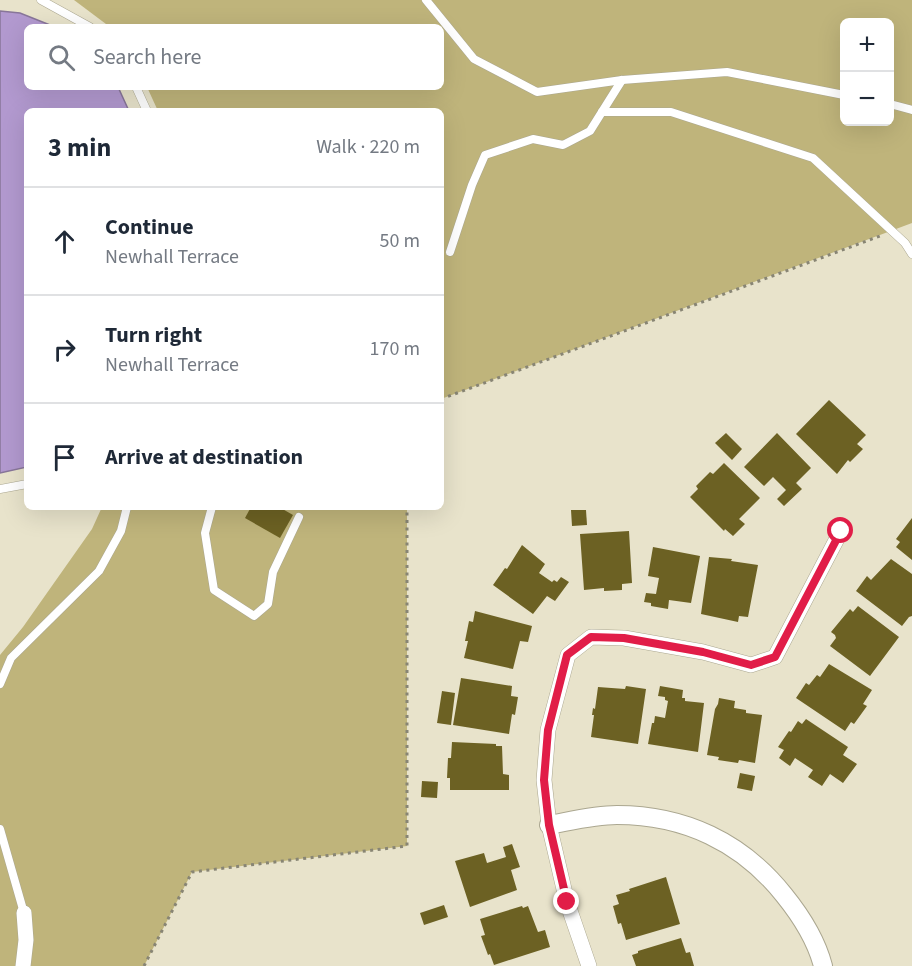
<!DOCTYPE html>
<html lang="en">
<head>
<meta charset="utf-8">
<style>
  :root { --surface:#fff; --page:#f6f6f7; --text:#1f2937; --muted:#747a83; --line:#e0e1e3 }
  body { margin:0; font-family:"Source Sans 3",sans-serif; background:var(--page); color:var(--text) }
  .controls { position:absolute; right:18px; top:18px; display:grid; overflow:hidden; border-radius:9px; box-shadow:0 6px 24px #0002 }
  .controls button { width:54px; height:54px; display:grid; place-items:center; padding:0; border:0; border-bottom:2px solid var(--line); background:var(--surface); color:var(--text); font:30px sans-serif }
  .stop { position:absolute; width:18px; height:18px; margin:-14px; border:4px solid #e11d48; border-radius:50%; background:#fff }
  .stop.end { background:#e11d48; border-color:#fff; box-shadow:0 2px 6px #0008 }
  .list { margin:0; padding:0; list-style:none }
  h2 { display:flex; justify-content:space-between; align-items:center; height:78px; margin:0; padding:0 24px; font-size:26px }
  h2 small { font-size:20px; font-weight:400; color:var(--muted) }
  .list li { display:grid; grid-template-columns:39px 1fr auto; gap:18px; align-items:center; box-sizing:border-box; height:108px; padding:0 24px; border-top:2px solid var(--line) }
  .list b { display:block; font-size:22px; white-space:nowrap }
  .list p { margin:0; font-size:20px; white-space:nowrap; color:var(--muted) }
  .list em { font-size:20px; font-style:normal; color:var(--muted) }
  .icon { flex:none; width:33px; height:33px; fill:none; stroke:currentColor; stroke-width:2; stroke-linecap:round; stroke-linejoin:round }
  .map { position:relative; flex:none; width:912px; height:966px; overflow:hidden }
  .search { position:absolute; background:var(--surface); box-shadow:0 6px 24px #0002; left:24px; top:24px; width:420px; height:66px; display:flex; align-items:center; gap:15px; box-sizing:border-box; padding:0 21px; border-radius:9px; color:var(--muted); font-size:22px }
  .panel { position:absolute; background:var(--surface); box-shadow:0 6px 24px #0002; left:24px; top:108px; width:420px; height:402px; border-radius:9px }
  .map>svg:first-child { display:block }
  .green { fill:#bfb47b; fill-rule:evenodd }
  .water { fill:#b299cf; stroke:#887699; stroke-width:1.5 }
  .building { fill:#6c6123 }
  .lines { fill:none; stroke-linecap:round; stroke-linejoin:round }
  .service-casing { stroke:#aba790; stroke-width:9 }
  .minor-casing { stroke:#aba790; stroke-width:16 }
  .tertiary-casing { stroke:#aba790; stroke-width:20 }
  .path { stroke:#888574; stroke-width:3; stroke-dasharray:3 4.5; stroke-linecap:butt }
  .service { stroke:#fff; stroke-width:8 }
  .minor { stroke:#fff; stroke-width:15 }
  .tertiary { stroke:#fff; stroke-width:18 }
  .route { stroke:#e11d48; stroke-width:8 }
</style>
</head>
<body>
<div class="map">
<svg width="912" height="966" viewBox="0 0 912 966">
  <rect width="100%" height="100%" fill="#e8e3cb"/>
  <g class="green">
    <path d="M 74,0 L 912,0 L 912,223 L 441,399 L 441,111 L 158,111 L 147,87 L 441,87 L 441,27 L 110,27 ZM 844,22 L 890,22 L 890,122 L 844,122 Z"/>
    <path d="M 102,507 L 407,507 L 407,846 L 192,872 L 144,966 L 0,966 L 0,655 L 23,627 L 92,529 Z"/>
  </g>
  <path class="water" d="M 0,11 L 20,13 L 55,27 L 27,27 L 27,87 L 118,87 L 129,111 L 27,111 L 27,467 L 0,473 Z"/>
  <g class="building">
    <path d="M 829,400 L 866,435 L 857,444 L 863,449 L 850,462 L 848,460 L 837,474 L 796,434 Z"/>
    <path d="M 726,433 L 742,449 L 732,460 L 715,443 Z"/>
    <path d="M 777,433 L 811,468 L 796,483 L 802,489 L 784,506 L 777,499 L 786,490 L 773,477 L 764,486 L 744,467 Z"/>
    <path d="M 724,463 L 760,498 L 739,519 L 745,524 L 733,536 L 725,529 L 724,531 L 690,497 L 698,489 L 696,486 L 710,472 L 713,474 Z"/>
    <path d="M 251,507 L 279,507 L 293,515 L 280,538 L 245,518 Z"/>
    <path d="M 571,510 L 586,510 L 587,525 L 572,526 Z"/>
    <path d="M 912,518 L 912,560 L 896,547 L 900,542 L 896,539 Z"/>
    <path d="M 629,531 L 632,583 L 622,584 L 622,590 L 604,591 L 604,588 L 584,590 L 580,534 Z"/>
    <path d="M 522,545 L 545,564 L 539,573 L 552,582 L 554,580 L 557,582 L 561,577 L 569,582 L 555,601 L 547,596 L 533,614 L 493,585 L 505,568 L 507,569 Z"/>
    <path d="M 653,547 L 700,556 L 691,603 L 669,600 L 668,609 L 651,606 L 651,603 L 644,602 L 646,593 L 656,594 L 659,578 L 648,576 Z"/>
    <path d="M 709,557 L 732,559 L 731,561 L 758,565 L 748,617 L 739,616 L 738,622 L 701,614 Z"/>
    <path d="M 891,559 L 912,574 L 912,616 L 909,617 L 902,626 L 856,591 L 867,576 L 871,580 Z"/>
    <path d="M 858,606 L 899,637 L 870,676 L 830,646 L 836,638 L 835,635 L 831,632 L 850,609 L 853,612 Z"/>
    <path d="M 475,611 L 532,626 L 528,642 L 520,641 L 513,669 L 464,658 L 468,641 L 465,641 L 469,621 L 473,622 Z"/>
    <path d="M 829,664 L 872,690 L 863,704 L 867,706 L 854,724 L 851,722 L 845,731 L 796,698 L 806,683 L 809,685 L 817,675 L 820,677 Z"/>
    <path d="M 461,678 L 512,686 L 511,696 L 518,697 L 515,715 L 512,714 L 509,734 L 453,725 Z"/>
    <path d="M 626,686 L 646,689 L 638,744 L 591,737 L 594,715 L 592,715 L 593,708 L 595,709 L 598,687 L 625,689 Z"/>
    <path d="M 660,686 L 683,690 L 682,698 L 685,698 L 685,701 L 704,703 L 698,752 L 648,744 L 652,723 L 654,723 L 655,716 L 665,718 L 668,701 L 665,700 L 665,697 L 658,696 Z"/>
    <path d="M 442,691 L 455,693 L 451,725 L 437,723 Z"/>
    <path d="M 719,698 L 735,701 L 734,708 L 746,710 L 746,713 L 762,715 L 755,763 L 739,760 L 738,763 L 718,760 L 719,757 L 707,755 L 715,709 L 718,704 Z"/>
    <path d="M 806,719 L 848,747 L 843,755 L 857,764 L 843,783 L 830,774 L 822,786 L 808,777 L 813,770 L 795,758 L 790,766 L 779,758 L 784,750 L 778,747 L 789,731 L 791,732 L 798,721 L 802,724 Z"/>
    <path d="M 452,742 L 496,744 L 496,746 L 502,746 L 503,774 L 509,775 L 509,790 L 450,790 L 450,778 L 447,778 L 448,758 L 451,758 Z"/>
    <path d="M 740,773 L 755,776 L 752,791 L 737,788 Z"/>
    <path d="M 422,781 L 438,782 L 437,798 L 421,797 Z"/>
    <path d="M 512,844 L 520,867 L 511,870 L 517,890 L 470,907 L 455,861 L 484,853 L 487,863 L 506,857 L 503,847 Z"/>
    <path d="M 666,877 L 680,924 L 626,940 L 621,923 L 618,924 L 613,906 L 619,904 L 616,895 L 630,891 L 629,889 Z"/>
    <path d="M 444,905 L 448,917 L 424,925 L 420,913 Z"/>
    <path d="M 522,906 L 523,908 L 528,906 L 538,932 L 545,930 L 550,947 L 494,965 L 490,954 L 488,955 L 481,936 L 485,935 L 480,919 Z"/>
    <path d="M 681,938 L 686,953 L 690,952 L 694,966 L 636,966 L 632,955 L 638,953 L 638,951 Z"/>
  </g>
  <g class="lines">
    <defs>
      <g id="service">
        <path d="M 41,0 L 90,27"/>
        <path d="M 426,0 L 474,59 L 537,92 L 622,80 L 727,72 L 844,95"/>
        <path d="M 136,87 L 147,111"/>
        <path d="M 890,104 L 912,110"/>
        <path d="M 602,112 L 671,112 L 813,158 L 905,243 L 912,254"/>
        <path d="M 450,252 L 472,185 L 485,155 L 533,139 L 563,145 L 590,131 L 622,80"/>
        <path d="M 0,489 L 27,484"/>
        <path d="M 212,507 L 205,533 L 214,590 L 254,616 L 268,604 L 273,572 L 299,517"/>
        <path d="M 0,684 L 11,658 L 99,571 L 121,531 L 127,507"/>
        <path d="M 0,829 L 24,913"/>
      </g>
      <g id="minor">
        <path d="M 23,966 L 26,940 L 24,913"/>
        <path d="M 589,966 L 567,902 L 549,825 L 544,780 L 548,730 L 568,655 L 591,637 L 624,638 L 703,652 L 751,665 L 775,657 L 841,531"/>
      </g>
      <path id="tertiary" d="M 549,825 C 571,821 594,815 617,815 C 684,815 742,842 784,895 C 801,916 816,939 823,966"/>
    </defs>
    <use href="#service" class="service-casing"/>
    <use href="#minor" class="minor-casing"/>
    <use href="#tertiary" class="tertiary-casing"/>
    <g class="path">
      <path d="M 441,399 L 880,236"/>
      <path d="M 144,966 L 192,872 L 407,846 L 407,507"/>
    </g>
    <use href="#service" class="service"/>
    <use href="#minor" class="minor"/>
    <use href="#tertiary" class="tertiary"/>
  </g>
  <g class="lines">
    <path class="route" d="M 567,902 L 549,825 L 544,780 L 548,730 L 567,655 L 591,637 L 624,638 L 703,652 L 751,665 L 775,657 L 841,531"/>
  </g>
</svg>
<div class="controls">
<button>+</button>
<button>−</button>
</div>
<div class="stop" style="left:841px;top:531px"></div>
<div class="stop end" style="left:567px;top:902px"></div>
<div class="search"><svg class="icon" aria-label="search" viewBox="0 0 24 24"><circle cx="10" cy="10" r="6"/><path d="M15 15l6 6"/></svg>Search here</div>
<section class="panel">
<h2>3 min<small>Walk · 220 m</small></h2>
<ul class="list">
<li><svg class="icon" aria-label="ahead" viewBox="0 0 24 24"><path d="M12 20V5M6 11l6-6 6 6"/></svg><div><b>Continue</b><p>Newhall Terrace</p></div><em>50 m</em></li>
<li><svg class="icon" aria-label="right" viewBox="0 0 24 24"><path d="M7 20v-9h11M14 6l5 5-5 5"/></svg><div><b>Turn right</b><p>Newhall Terrace</p></div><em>170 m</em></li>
<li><svg class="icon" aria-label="arrive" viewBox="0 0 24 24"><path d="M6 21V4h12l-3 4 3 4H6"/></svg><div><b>Arrive at destination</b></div></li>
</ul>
</section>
</div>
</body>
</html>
